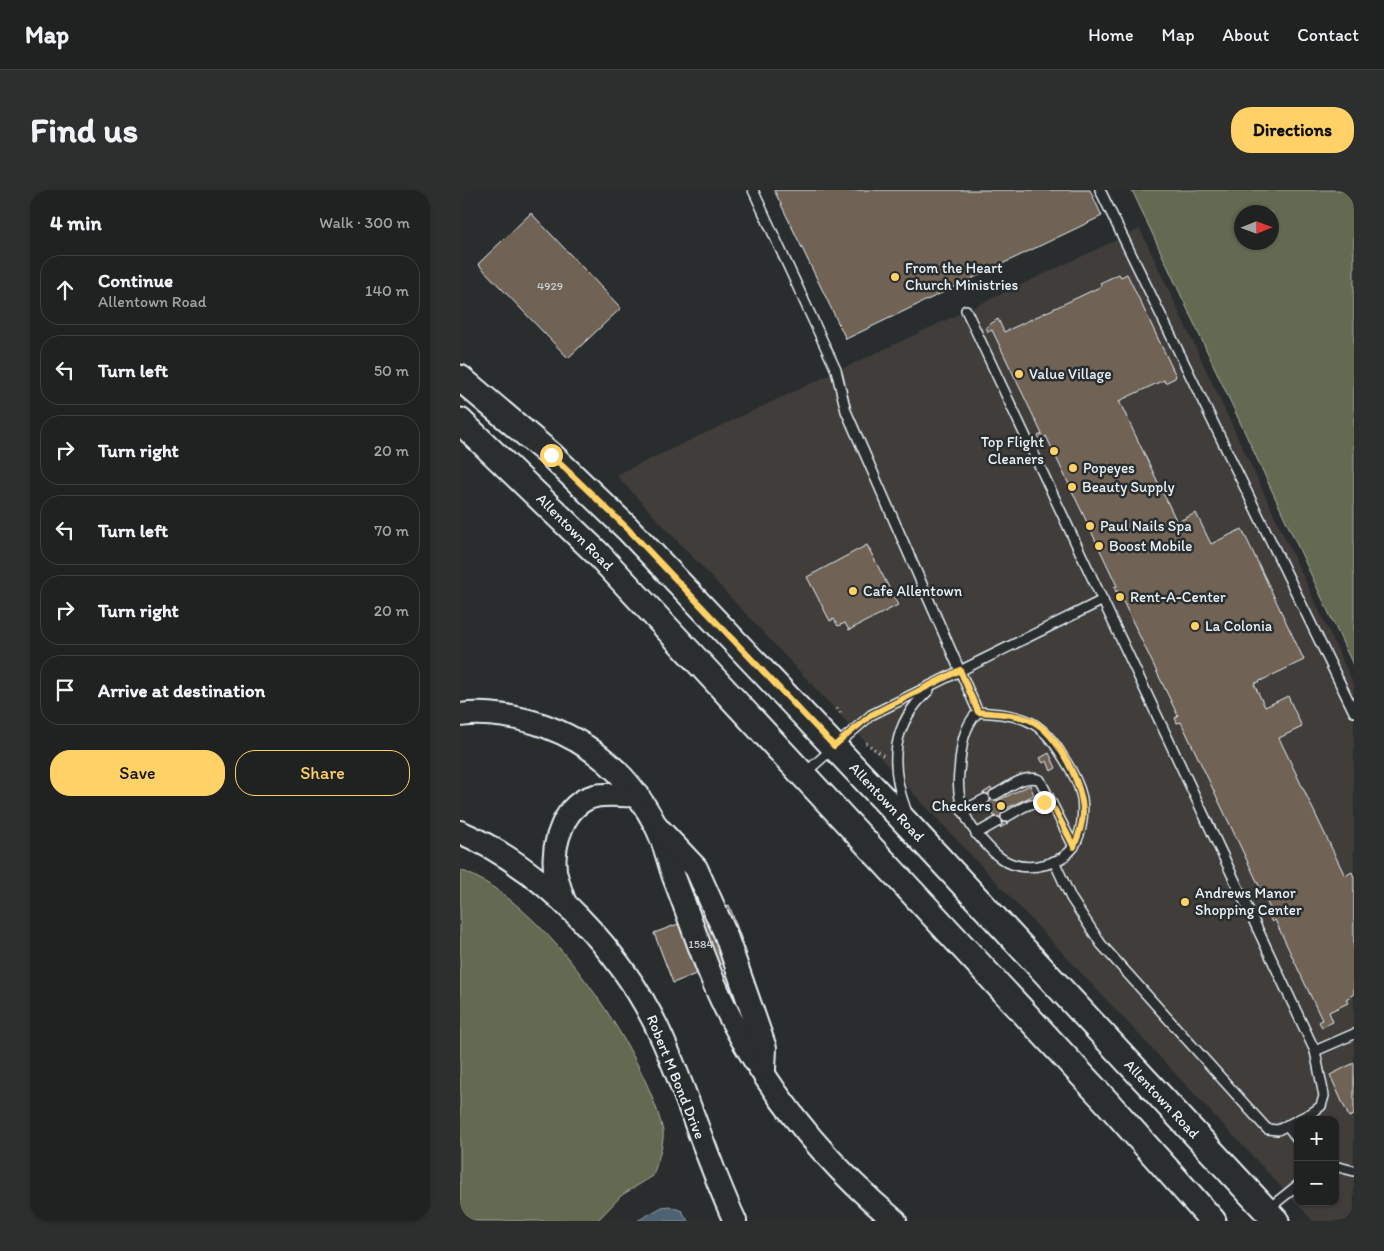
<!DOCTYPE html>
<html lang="en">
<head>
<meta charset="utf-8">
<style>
  :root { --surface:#202222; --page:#2d2f2f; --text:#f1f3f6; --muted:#a2a4a5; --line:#3d3f40; --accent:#ffd166 }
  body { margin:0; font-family:Itim,sans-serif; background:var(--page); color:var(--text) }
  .controls { position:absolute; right:15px; bottom:15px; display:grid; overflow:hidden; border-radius:10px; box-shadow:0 1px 4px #0004 }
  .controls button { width:45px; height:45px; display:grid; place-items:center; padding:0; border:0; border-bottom:1px solid var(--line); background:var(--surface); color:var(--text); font:25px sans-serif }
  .compass { position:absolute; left:774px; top:15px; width:45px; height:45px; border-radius:50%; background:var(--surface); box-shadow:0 1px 4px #0004; rotate:89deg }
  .stop { position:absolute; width:15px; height:15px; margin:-11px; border:4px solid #ffd166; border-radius:50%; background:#fff }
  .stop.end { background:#ffd166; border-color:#fff; box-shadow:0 1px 5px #0008 }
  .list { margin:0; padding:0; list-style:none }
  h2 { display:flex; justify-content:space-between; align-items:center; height:65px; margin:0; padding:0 20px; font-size:21px }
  h2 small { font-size:16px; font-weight:400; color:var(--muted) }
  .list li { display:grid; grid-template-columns:32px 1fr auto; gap:15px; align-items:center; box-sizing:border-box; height:70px; margin:0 10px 10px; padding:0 10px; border:1px solid var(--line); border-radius:20px }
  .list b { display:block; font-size:19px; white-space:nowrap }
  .list p { margin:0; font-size:16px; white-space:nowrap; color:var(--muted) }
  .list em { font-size:16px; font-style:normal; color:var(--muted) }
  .actions { display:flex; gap:10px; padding:15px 20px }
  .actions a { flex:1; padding:11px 0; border:1px solid var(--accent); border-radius:20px; text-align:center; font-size:18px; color:var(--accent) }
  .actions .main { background:var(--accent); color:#111 }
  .icon { flex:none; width:28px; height:28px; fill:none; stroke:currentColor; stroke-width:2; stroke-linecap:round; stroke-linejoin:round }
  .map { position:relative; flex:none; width:894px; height:1031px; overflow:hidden; border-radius:20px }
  header { display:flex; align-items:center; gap:30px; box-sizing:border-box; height:70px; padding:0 25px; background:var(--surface); border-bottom:1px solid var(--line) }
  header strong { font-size:24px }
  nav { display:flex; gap:28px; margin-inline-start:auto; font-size:18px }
  .intro { display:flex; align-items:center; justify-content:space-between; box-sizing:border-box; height:120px; padding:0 30px }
  h1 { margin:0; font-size:35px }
  .button { padding:12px 22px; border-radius:20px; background:var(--accent); color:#111; font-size:18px; font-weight:700 }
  main { display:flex; gap:30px; padding:0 30px }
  aside { flex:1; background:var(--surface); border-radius:20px; box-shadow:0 1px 4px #0004 }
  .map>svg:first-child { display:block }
  .built { fill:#3f3d3a; fill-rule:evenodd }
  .green { fill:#636b51; stroke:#a6aea4; fill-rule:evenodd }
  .water { fill:#4f6272; stroke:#8c9ba8 }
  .building { fill:#706356; stroke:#e8f1f8 }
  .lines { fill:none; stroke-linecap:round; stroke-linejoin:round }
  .service-casing { stroke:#e8f1f8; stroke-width:12 }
  .tertiary-casing { stroke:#e8f1f8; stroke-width:26 }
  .secondary-casing { stroke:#e8f1f8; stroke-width:29 }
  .path { stroke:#e8f1f8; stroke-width:3; stroke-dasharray:1 4; stroke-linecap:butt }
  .service { stroke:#2a2d2e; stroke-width:9 }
  .tertiary { stroke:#2a2d2e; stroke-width:22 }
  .secondary { stroke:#2a2d2e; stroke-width:25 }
  .route { stroke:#ffd166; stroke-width:6 }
  .poi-dot { fill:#ffd166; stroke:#2a2d2e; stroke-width:2 }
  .labels { text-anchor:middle; stroke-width:5; stroke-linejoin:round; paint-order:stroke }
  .number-label { font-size:12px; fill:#caced0 }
  .poi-label { font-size:15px; fill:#e8f1f8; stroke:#2a2d2e; text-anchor:start }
  .street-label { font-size:15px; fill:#e8f1f8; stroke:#2a2d2e }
</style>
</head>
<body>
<header>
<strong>Map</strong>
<nav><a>Home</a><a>Map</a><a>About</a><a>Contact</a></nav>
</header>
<div class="intro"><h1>Find us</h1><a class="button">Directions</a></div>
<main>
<aside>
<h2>4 min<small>Walk · 300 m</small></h2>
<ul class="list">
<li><svg class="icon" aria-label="ahead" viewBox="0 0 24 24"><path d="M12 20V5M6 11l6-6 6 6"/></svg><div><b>Continue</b><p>Allentown Road</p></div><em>140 m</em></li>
<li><svg class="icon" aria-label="left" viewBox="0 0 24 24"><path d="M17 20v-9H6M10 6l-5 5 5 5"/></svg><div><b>Turn left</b></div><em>50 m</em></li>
<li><svg class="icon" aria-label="right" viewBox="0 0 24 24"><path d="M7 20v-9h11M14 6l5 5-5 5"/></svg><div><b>Turn right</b></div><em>20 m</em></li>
<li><svg class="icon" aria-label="left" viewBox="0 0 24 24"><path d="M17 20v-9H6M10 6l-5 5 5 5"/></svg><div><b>Turn left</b></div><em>70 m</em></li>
<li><svg class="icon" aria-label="right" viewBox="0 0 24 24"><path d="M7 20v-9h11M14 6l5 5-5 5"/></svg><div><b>Turn right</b></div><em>20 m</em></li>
<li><svg class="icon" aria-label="arrive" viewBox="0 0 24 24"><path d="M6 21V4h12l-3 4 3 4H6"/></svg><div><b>Arrive at destination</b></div></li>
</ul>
<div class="actions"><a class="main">Save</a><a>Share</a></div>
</aside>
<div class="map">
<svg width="894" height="1031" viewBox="0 0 894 1031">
  <rect width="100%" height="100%" fill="#2a2d2e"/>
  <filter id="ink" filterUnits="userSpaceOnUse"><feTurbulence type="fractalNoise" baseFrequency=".02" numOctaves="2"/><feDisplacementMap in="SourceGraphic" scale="10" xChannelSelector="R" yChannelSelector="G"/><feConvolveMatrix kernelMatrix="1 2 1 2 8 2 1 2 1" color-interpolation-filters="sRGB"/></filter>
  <g filter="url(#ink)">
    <path class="built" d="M 680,39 L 894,495 L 894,1031 L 853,1031 L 156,285 ZM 838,930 L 875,930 L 875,1012 L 838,1012 Z"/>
    <g class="green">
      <path d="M 672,0 L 887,0 L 894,17 L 894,477 ZM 782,22 L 812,22 L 812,52 L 782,52 Z"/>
      <path d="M 0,680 C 82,709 184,858 203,941 C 205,951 196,976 193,986 L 162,1005 L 137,1031 L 0,1031 Z"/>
    </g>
    <path class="water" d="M 209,1016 L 222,1021 L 228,1031 L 177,1031 L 202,1017 Z"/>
    <g class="building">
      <path d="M 314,0 L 630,0 L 642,26 L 386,149 Z"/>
      <path d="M 71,23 L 161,118 L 108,168 L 18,74 Z"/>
      <path d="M 659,84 L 661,87 L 667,84 L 716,186 L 715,188 L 705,193 L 704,190 L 659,211 L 717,332 L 736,323 L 751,354 L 782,339 L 844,470 L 794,494 L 805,517 L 828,506 L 842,537 L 819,548 L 885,686 L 892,682 L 894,687 L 894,804 L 886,809 L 888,813 L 869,822 L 873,832 L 862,837 L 859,832 L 862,830 L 815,730 L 812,732 L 809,727 L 813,725 L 721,532 L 717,533 L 715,528 L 718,526 L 658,401 L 656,402 L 654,397 L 657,396 L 586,246 L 581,251 L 578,246 L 582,244 L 532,140 L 528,142 L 526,137 L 538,129 L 544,142 L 642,96 L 640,93 Z"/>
      <path d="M 407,355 L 438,415 L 389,440 L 385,433 L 378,436 L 374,429 L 370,431 L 347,387 Z"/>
      <path d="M 589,563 L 596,578 L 591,581 L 587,571 L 583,573 L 580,568 Z"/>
      <path d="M 570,595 L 574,605 L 543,620 L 549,633 L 540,638 L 523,603 L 531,598 L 537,611 Z"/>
      <path d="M 269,715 L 287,764 L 213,793 L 194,743 Z"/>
      <path d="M 894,873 L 894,925 L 889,927 L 870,885 Z"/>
    </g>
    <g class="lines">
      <defs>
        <g id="service">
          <path d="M 293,0 L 376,180 L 386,221 L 518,522"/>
          <path d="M 640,0 L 894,522"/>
          <path d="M 506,120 L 855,861 L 864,906 L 861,916 L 853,922 L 818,940 L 807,939 L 641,754 L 611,708 L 594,671"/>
          <path d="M 518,522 C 561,525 580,528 603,567 C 611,579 619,594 622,608 C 624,623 622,643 614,656 C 603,674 571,681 552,674 C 540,670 531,660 523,651 C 504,631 496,609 499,582 C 501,560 502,538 518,522 Z"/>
          <path d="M 345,583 L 411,525 L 643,410"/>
          <path d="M 534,605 C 548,598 565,583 580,590 L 614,657"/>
          <path d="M 446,620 C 429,574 431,535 469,500"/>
          <path d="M 502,621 L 525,609"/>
          <path d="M 546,627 C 566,616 574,606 595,620"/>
          <path d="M 516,644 L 537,632"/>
          <path d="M 855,861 L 894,844"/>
          <path d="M 827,935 L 838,950"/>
          <path d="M 875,976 L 894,981"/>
          <path d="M 808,1019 L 838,995"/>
        </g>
        <g id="tertiary">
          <path d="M 0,525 C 27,521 60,527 85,536 C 134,554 171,588 195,634 C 204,650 208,670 214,687 C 232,733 247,783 270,827 C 311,906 367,974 435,1031"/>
          <path d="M 201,641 L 236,678 L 265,743 L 305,858 L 304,879"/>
          <path d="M 0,642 C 85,679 165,764 202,848 C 229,908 247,971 275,1031"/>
          <path d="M 104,711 C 101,702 97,691 95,681 C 92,653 104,613 135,606 C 148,603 164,606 178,605"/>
        </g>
        <g id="secondary">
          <path d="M 0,188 L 91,265 L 168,339 L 452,639 L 816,1031"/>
          <path d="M 0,231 L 138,364 L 646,911 L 753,1031"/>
        </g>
      </defs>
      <use href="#service" class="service-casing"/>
      <use href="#tertiary" class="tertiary-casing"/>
      <use href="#secondary" class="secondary-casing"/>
      <g class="path">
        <path d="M 377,518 L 383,526"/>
        <path d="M 406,553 L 424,566"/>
      </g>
      <use href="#service" class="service"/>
      <use href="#tertiary" class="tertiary"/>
      <use href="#secondary" class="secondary"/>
    </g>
  </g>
  <g class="lines" filter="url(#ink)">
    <path class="route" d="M 91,265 L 168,339 L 374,556 L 411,525 L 500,480 L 518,522 C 536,524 555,523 572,531 C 598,544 623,595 623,623 C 623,634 618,647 614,657 L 595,620 L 584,612"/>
  </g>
  <g class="poi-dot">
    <circle cx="435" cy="87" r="5"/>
    <circle cx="559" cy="184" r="5"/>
    <circle cx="594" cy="261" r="5"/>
    <circle cx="613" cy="278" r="5"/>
    <circle cx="612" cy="297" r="5"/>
    <circle cx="630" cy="336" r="5"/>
    <circle cx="639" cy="356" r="5"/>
    <circle cx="393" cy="401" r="5"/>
    <circle cx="660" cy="407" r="5"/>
    <circle cx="735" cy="436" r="5"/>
    <circle cx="541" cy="616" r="5"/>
    <circle cx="725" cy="712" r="5"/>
  </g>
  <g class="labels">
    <g class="number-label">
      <text x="90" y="100">4929</text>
      <text x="241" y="758">1584</text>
    </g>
    <g class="poi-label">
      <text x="445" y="83">From the Heart<tspan x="445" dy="17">Church Ministries</tspan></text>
      <text x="569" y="189">Value Village</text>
      <text x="584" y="257" text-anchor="end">Top Flight<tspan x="584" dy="17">Cleaners</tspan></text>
      <text x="623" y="283">Popeyes</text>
      <text x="622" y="302">Beauty Supply</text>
      <text x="640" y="341">Paul Nails Spa</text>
      <text x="649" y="361">Boost Mobile</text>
      <text x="403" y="406">Cafe Allentown</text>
      <text x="670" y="412">Rent-A-Center</text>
      <text x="745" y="441">La Colonia</text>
      <text x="531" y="621" text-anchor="end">Checkers</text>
      <text x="735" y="708">Andrews Manor<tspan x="735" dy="17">Shopping Center</tspan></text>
    </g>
    <g class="street-label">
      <text transform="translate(115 342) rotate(45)" y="5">Allentown Road</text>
      <text transform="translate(427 612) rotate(47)" y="5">Allentown Road</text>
      <text transform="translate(216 887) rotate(68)" y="5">Robert M Bond Drive</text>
      <text transform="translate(702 909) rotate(47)" y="5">Allentown Road</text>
    </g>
  </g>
</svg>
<div class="controls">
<button>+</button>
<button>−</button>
</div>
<svg class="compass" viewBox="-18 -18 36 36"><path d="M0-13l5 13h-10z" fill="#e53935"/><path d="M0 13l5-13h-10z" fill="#a2a4a5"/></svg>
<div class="stop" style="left:91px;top:265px"></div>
<div class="stop end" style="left:584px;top:612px"></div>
</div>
</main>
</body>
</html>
